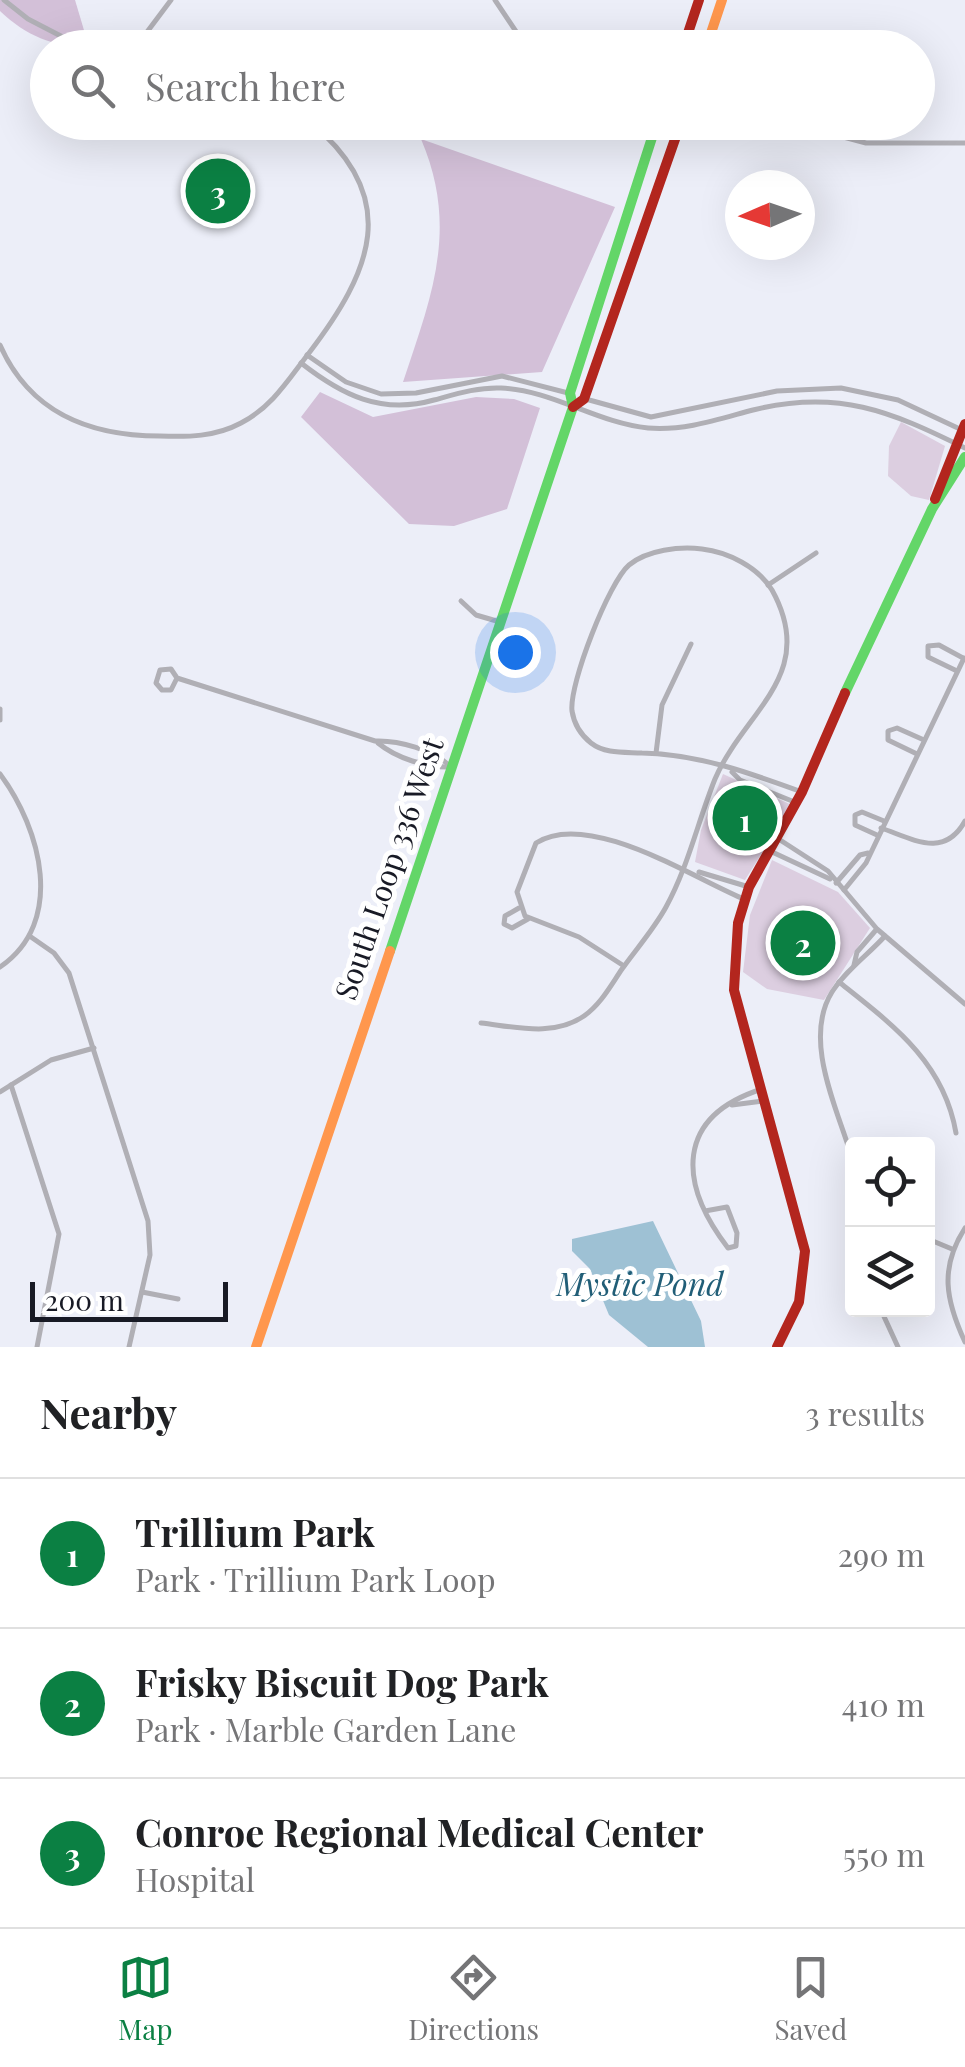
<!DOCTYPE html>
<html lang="en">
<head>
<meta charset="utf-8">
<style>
  :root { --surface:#fff; --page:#f2f2f2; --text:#202124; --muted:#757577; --line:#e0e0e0; --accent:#0b8043 }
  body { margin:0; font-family:"Playfair Display",serif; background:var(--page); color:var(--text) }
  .controls { position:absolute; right:30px; bottom:30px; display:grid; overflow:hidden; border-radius:10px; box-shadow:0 10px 40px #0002 }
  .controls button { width:90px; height:90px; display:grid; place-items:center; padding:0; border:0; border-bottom:2px solid var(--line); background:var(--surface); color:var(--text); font:50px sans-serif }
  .compass { position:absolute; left:725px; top:170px; width:90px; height:90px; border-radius:50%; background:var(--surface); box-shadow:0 10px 40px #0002; rotate:268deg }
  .scale { position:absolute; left:30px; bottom:25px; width:198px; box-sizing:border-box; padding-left:10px; border:5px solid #181a25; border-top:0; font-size:28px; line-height:35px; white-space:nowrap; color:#181a25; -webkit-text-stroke:8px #fff; paint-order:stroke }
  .you { position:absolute; left:515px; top:652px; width:35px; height:35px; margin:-25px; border:8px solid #fff; border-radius:50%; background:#1a73e8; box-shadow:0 0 0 15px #1a73e833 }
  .badge { display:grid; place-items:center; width:65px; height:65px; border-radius:50%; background:var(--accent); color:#fff; font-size:32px; font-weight:700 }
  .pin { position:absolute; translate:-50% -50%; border:5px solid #fff; box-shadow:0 2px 10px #0006 }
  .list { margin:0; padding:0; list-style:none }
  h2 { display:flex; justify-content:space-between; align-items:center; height:130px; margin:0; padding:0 40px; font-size:42px }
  h2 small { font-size:32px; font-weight:400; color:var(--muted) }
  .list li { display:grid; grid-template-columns:65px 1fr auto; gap:30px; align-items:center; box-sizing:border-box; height:150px; padding:0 40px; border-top:2px solid var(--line) }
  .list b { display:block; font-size:38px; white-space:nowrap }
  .list p { margin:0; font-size:32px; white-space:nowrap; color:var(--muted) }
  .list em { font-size:32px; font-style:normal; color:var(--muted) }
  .icon { flex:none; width:55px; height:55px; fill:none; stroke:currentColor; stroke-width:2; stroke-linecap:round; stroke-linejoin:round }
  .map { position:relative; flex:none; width:965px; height:1347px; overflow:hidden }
  .search { position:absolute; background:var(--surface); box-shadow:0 10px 40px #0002; left:30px; right:30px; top:30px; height:110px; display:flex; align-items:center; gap:25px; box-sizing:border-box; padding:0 35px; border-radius:55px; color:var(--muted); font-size:38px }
  .sheet { height:580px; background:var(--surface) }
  nav { display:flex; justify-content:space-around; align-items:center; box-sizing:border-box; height:140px; border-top:2px solid var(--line); background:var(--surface); font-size:28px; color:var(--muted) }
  nav a { display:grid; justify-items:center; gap:5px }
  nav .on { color:var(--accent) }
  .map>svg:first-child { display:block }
  .green { fill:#dccee0 }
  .forest { fill:#d3c0d8 }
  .water { fill:#9ec1d4 }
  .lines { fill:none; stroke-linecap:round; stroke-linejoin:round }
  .street { stroke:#b0afb5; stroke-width:5 }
  .fast { stroke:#63d668; stroke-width:10 }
  .slow { stroke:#ff974d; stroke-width:10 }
  .jam { stroke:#b3261e; stroke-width:10 }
  .labels { text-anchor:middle; stroke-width:10; stroke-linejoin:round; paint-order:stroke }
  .street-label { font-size:30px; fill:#181a25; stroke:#fff }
  .water-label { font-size:32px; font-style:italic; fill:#215e77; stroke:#fff }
</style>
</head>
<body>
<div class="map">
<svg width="965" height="1347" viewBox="0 0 965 1347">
  <rect width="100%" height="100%" fill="#eceef8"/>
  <g class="green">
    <path d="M 901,422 L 945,446 L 929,500 L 911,496 L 888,476 L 889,446 Z"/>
    <path d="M 723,774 L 792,805 L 745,880 L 695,862 L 701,830 Z"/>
    <path d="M 772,860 L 838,892 L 870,928 L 824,1000 L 767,989 L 743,972 L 750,915 Z"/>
  </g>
  <g class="forest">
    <path d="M 0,0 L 75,0 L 89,47 C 54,47 26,36 0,11 Z"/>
    <path d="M 421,139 L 615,207 L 542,372 L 403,382 C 432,295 459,228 421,139 Z"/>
    <path d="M 320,392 L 373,417 L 476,397 L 514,399 L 540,408 L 507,509 L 454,526 L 409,524 L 301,417 Z"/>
  </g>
  <path class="water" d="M 653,1221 L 701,1321 L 705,1347 L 648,1347 L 609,1315 L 590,1269 L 572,1251 L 572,1239 Z"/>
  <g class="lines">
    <g class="street">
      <path d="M 4,0 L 28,19 L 84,48"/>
      <path d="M 495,0 L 527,48"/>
      <path d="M 135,48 L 171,0"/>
      <path d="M 787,122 L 866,143 L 965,143"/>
      <path d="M 0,345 C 30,413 89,436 160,436 C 188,437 215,437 241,423 C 272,407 288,380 309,353 C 371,272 403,198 310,122"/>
      <path d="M 307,355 L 346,382 L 381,394 L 416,393 L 502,376 L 572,394"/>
      <path d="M 301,363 C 342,395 381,415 434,400 C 456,394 478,387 501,388 C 552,390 597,423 648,428 C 685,431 719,419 753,410 C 838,389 890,411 965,448"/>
      <path d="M 582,398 L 651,417 L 777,391 L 841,388 L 898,400 L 962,430"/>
      <path d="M 768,585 L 816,553"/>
      <path d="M 461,601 L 476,615 L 500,622"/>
      <path d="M 957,671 L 928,657 L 928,646 L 939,645 L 965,659"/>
      <path d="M 177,678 L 171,690 L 162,690 L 156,683 L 160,670 L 171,669 L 177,678 L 375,741 C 399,740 433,750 450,766"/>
      <path d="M 0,709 L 0,720"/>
      <path d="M 378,743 C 396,758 427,768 451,767"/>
      <path d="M 656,753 L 662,705 L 691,644"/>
      <path d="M 917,754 L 888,740 L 888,731 L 897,728 L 924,740"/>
      <path d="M 732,772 L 740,780 L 797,803"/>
      <path d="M 0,774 C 41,829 66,922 0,967"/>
      <path d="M 881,828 C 913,839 944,859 965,821"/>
      <path d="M 877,835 L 855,825 L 855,815 L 862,812 L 884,821"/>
      <path d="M 777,838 L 828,871 L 877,929 L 965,1004"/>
      <path d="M 770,851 L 830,879"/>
      <path d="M 699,872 L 749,887"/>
      <path d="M 836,883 L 860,855 L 868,853"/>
      <path d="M 844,890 L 866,863 L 964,658"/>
      <path d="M 519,908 L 505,916 L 504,924 L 512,928 L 528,919"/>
      <path d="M 31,937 L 54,953 L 69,973 L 148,1221 L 150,1255 L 129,1347"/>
      <path d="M 854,965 L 857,952 L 876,930"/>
      <path d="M 624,966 L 579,937 L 525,916 L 517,892 L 536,843 C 588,809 695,879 744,899"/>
      <path d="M 839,982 C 893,1025 944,1062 956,1133"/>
      <path d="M 481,1023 C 516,1027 554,1037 584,1016 C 601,1004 611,985 622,969 C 637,948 654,929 666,907 C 688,867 698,821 715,779 C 744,711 819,675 772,590 C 758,567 728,552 702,549 C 680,546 647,550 629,565 C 609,582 569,684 572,711 C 574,724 581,735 591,743 C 605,754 624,752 642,753 C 698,754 750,773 802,792"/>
      <path d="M 11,1085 L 59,1234 L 37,1347"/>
      <path d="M 0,1092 L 51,1060 L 94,1048"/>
      <path d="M 732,1105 L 763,1101"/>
      <path d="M 852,1158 C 838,1110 802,1040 832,992 C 846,970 868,955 885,936"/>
      <path d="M 705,1211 L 727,1207 L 737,1233 L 736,1246 L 728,1248 C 678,1183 675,1117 762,1089"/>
      <path d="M 965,1228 C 939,1268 946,1301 965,1342"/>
      <path d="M 928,1239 L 952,1249"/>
      <path d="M 142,1292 L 178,1299"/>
      <path d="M 881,1310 L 898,1347"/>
    </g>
    <g class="fast">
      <path d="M 845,693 L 932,509 L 965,457"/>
      <path d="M 390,951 L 573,407 L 570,393 L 657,122"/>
    </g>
    <g class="slow">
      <path d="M 706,48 L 722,0"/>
      <path d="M 256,1347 L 390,951"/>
    </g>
    <g class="jam">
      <path d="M 683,48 L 699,0"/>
      <path d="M 573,407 L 584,399 L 681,122"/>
      <path d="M 935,499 L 965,424"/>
      <path d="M 777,1347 L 799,1302 L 805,1251 L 734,990 L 738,923 L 749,887 L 802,792 L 845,693"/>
    </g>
  </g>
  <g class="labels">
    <g class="street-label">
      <text transform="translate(390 869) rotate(-71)" y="10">South Loop 336 West</text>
    </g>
    <g class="water-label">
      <text x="640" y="1296">Mystic Pond</text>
    </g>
  </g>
</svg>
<div class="controls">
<button><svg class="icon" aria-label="locate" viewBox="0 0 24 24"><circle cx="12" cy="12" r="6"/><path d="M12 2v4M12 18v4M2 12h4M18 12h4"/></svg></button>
<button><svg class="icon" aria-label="layers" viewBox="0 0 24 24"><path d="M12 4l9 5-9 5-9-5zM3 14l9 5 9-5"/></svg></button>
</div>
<svg class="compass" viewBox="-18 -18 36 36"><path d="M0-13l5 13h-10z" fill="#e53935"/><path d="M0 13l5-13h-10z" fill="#757577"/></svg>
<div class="scale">200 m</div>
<div class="you"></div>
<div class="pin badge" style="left:745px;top:818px">1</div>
<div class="pin badge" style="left:803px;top:943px">2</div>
<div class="pin badge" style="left:218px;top:191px">3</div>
<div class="search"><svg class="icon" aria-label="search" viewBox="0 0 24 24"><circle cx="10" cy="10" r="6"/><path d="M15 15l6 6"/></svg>Search here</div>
</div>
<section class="sheet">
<h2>Nearby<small>3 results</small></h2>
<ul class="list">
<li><span class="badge">1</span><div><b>Trillium Park</b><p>Park · Trillium Park Loop</p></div><em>290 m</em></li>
<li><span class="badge">2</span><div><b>Frisky Biscuit Dog Park</b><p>Park · Marble Garden Lane</p></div><em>410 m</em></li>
<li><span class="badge">3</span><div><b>Conroe Regional Medical Center</b><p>Hospital</p></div><em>550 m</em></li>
</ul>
</section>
<nav>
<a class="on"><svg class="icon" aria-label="map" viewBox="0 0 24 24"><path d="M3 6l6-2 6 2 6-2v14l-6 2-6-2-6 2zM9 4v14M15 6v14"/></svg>Map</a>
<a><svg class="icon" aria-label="directions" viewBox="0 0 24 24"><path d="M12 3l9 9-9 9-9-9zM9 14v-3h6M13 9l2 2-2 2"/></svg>Directions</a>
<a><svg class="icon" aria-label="saved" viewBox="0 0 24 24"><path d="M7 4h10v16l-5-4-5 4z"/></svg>Saved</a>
</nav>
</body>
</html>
